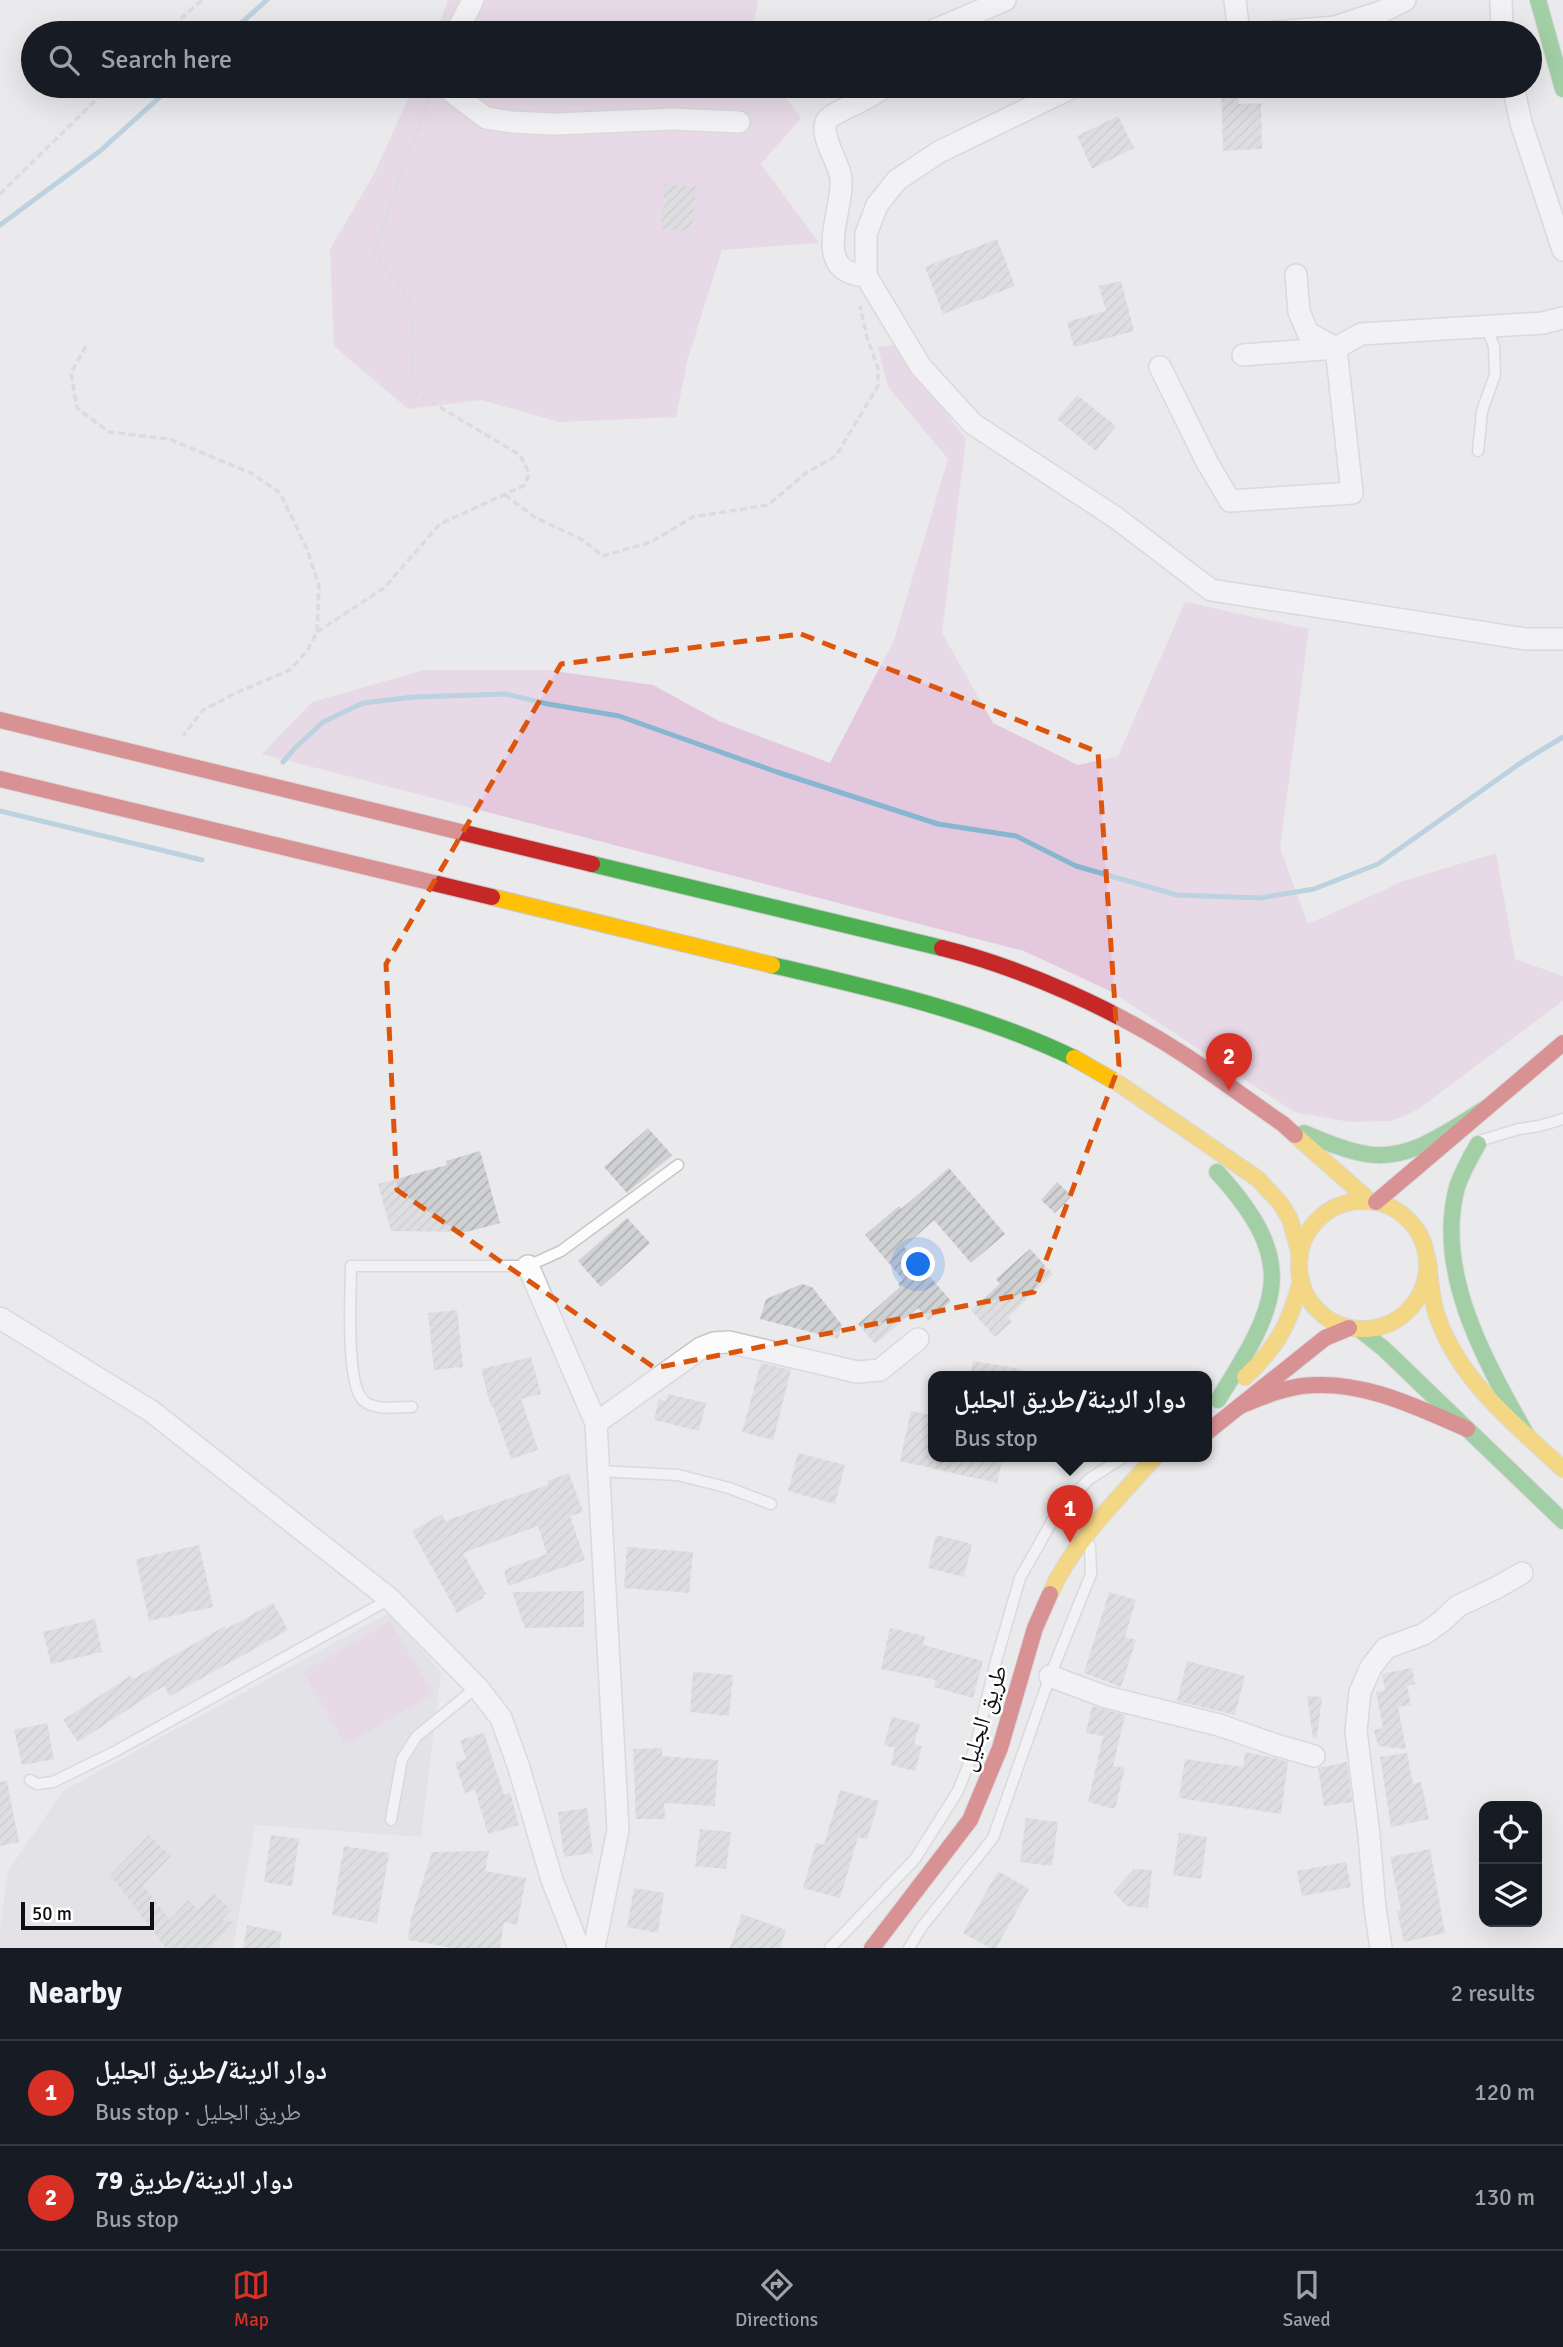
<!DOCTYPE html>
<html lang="en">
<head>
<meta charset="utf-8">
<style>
  :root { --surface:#171b24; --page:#20242c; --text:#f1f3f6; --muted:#9ea1a6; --line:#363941; --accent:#d93025 }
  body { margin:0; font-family:Signika,"Noto Naskh Arabic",sans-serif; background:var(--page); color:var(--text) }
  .controls { position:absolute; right:21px; bottom:21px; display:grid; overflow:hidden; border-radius:14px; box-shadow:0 7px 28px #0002 }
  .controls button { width:63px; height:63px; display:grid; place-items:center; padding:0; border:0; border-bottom:2px solid var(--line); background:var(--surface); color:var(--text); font:35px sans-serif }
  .scale { position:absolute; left:21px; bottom:18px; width:133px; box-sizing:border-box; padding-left:7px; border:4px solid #0f0f11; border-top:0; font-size:19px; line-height:24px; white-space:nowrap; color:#0f0f11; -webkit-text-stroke:5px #fff; paint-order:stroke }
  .you { position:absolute; left:919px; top:1265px; width:24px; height:24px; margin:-18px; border:5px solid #fff; border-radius:50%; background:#1a73e8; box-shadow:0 0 0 10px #1a73e833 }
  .badge { display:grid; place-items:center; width:46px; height:46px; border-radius:50%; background:var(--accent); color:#fff; font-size:23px; font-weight:700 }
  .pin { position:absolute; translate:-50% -58px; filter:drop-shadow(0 2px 4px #0008) }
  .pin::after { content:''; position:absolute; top:37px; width:24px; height:21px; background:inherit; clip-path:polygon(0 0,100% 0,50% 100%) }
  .popup { position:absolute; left:928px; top:1371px; width:284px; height:91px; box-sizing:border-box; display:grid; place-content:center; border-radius:14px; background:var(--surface); filter:drop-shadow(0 2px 5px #0005); font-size:23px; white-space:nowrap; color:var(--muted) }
  .popup b { font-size:26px; color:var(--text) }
  .popup::after { content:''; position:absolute; left:50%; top:100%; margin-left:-14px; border:14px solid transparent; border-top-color:var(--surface) }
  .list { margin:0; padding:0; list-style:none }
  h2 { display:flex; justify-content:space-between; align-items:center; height:91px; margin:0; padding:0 28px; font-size:30px }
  h2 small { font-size:23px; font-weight:400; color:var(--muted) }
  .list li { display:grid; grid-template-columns:46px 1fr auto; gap:21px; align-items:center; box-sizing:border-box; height:105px; padding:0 28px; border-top:2px solid var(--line) }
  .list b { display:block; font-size:26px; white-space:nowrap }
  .list p { margin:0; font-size:23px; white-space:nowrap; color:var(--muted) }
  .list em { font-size:23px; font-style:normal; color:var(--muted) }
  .icon { flex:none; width:38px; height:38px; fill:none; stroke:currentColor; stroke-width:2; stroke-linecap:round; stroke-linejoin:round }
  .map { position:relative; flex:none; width:1563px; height:1948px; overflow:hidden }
  .search { position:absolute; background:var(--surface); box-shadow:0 7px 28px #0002; left:21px; right:21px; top:21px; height:77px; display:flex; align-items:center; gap:18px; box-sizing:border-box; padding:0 24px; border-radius:38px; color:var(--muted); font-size:26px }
  .sheet { height:301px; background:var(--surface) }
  nav { display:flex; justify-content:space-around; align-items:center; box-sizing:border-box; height:98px; border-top:2px solid var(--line); background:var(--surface); font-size:19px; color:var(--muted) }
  nav a { display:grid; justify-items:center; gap:4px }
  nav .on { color:var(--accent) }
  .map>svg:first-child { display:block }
  .built { fill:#dadae1 }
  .green { fill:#e4c8dd }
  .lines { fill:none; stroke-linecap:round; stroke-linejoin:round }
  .stream { stroke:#87b6d2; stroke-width:5 }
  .building { fill:url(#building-hatch) }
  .lane-casing { stroke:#c7c7c9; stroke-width:13 }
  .street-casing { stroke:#c7c7c9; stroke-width:24 }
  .fast-casing { stroke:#c7c7c9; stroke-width:18 }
  .slow-casing { stroke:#c7c7c9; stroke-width:18 }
  .jam-casing { stroke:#c7c7c9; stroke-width:18 }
  .path { stroke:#cdcdce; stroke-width:3.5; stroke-dasharray:7 3.5; stroke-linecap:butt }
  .lane { stroke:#fcfcfc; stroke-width:10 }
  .street { stroke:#fcfcfc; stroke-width:21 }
  .fast { stroke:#4caf50; stroke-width:16 }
  .slow { stroke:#ffc107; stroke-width:16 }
  .jam { stroke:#c62828; stroke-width:16 }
  .marked { fill:none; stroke:#dd550c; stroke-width:5; stroke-dasharray:14 9; stroke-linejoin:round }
  .labels { text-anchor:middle; stroke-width:5; stroke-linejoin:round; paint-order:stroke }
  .street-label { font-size:24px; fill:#0f0f11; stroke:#fff }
</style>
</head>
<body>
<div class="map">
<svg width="1563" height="1948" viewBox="0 0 1563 1948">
  <defs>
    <pattern id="building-hatch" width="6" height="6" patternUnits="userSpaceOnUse" patternTransform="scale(1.75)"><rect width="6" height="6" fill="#d0d1d3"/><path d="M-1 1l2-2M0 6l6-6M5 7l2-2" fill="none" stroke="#b1b2b4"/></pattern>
  </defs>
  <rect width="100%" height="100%" fill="#eaeaed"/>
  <path class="built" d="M 389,1613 L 441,1672 L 421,1837 L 255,1825 L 233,1948 L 0,1948 L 0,1929 L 8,1871 L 63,1791 Z"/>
  <g class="green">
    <path d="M 448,0 L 758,0 L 752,33 L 436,33 Z"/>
    <path d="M 414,86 L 777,86 L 801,118 L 761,164 L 819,243 L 722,250 L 688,358 L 676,417 L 559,422 L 481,400 L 408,409 L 334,346 L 330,249 L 374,174 Z"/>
    <path d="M 894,345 L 966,439 L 942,633 L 993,723 L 1078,765 L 1118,756 L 1185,602 L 1309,629 L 1280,848 L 1308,924 L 1406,880 L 1496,853 L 1515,959 L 1563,976 L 1563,1001 L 1417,1110 L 1391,1121 L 1349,1122 L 1294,1112 L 1112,992 L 1024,951 L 262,754 L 312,702 L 424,670 L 547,670 L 653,685 L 719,721 L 830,763 L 894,640 L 948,459 L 888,387 L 878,347 Z"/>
    <path d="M 390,1621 L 433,1694 L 345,1745 L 303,1672 Z"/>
  </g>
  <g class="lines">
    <g class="stream">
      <path d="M 230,33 L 267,0"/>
      <path d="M 0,225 L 100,151 L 172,86"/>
      <path d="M 283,762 L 295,748 L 323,722 L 363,703 L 414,697 L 506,694 L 548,704 L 619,716 L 777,772 L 938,824 L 1016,836 L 1076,866 L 1177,895 L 1260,898 L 1314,889 L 1378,864 L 1522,762 L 1563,737"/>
      <path d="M 0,811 L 202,860"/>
    </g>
  </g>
  <g class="building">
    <path d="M 1221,86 L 1239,86 L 1239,104 L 1261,103 L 1262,149 L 1223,151 Z"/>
    <path d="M 1118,116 L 1134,148 L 1092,169 L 1077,136 Z"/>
    <path d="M 665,184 L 696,187 L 692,231 L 661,229 Z"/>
    <path d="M 997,239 L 1015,286 L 943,314 L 925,267 Z"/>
    <path d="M 1121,281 L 1134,331 L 1074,347 L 1067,322 L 1106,311 L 1099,286 Z"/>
    <path d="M 1077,395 L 1116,426 L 1096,451 L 1057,419 Z"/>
    <path d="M 648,1128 L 672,1155 L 627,1193 L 604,1167 Z"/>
    <path d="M 480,1151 L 500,1223 L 466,1232 L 391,1231 L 378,1184 L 447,1165 L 446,1161 Z"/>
    <path d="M 949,1168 L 1005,1234 L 971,1263 L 934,1220 L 904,1247 L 951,1301 L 929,1321 L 918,1308 L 875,1344 L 858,1324 L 900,1287 L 898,1284 L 903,1280 L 865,1235 L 899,1206 L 901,1209 Z"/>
    <path d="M 1057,1182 L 1072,1196 L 1055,1213 L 1041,1200 Z"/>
    <path d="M 627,1218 L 650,1243 L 601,1287 L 578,1261 Z"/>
    <path d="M 1030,1249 L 1053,1274 L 1008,1317 L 1012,1322 L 995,1337 L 971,1310 L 1000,1284 L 996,1279 Z"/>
    <path d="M 802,1284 L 812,1287 L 842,1325 L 838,1339 L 760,1319 L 766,1299 Z"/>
    <path d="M 457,1310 L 463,1367 L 434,1370 L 428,1313 Z"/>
    <path d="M 531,1357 L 541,1394 L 521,1399 L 538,1450 L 511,1459 L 493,1406 L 491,1407 L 481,1369 Z"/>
    <path d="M 973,1361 L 1021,1369 L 1020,1377 L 970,1377 Z"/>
    <path d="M 761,1363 L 791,1370 L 773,1440 L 742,1432 Z"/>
    <path d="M 668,1394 L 706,1403 L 699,1431 L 654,1420 L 659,1399 L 666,1401 Z"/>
    <path d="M 911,1411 L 934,1416 L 934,1457 L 1003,1457 L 997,1483 L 900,1461 Z"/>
    <path d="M 798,1453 L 845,1465 L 835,1504 L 788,1491 Z"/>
    <path d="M 569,1473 L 583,1512 L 570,1516 L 585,1560 L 508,1586 L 504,1570 L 547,1554 L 538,1526 L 463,1553 L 486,1594 L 483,1595 L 483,1598 L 457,1613 L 412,1531 L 442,1514 L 445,1521 L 548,1485 L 547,1481 Z"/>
    <path d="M 936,1535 L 972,1544 L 964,1577 L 928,1568 Z"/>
    <path d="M 199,1545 L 213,1607 L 149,1621 L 136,1559 Z"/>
    <path d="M 627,1547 L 693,1552 L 689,1593 L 624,1588 Z"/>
    <path d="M 584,1591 L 584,1627 L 525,1628 L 512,1592 Z"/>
    <path d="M 1109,1592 L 1136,1600 L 1125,1637 L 1136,1640 L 1121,1687 L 1084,1673 Z"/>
    <path d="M 273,1603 L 288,1630 L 170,1696 L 164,1686 L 78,1742 L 63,1720 L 130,1676 L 133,1679 L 225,1626 L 226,1629 Z"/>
    <path d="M 95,1619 L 102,1652 L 51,1664 L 43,1632 Z"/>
    <path d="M 890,1628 L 925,1636 L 923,1645 L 983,1661 L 973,1698 L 934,1687 L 936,1680 L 881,1669 Z"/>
    <path d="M 1187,1661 L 1245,1676 L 1235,1715 L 1177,1701 Z"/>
    <path d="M 1412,1668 L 1415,1684 L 1407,1686 L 1411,1705 L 1398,1707 L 1406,1749 L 1378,1746 L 1374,1730 L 1383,1728 L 1376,1692 L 1385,1691 L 1382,1674 Z"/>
    <path d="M 693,1672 L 733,1675 L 729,1716 L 690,1712 Z"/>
    <path d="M 1307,1696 L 1322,1697 L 1317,1737 L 1313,1738 Z"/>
    <path d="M 1092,1706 L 1125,1715 L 1113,1766 L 1125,1768 L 1115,1809 L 1088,1802 L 1103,1736 L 1086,1733 Z"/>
    <path d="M 892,1717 L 920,1724 L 914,1744 L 922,1746 L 915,1771 L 891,1765 L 895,1748 L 884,1745 Z"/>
    <path d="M 47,1723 L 54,1759 L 22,1765 L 14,1730 Z"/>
    <path d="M 484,1733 L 504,1795 L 510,1793 L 519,1825 L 488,1834 L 475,1790 L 465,1793 L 455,1762 L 466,1759 L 460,1740 Z"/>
    <path d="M 662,1748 L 662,1756 L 718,1760 L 715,1806 L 664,1803 L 665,1819 L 636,1819 L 633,1749 Z"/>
    <path d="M 1245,1752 L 1266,1756 L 1288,1762 L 1281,1814 L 1179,1798 L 1185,1759 L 1243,1767 Z"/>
    <path d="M 1407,1753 L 1413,1784 L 1421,1782 L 1429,1819 L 1391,1827 L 1380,1757 Z"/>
    <path d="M 1347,1762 L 1352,1802 L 1324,1806 L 1318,1768 Z"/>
    <path d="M 7,1781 L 19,1842 L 0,1846 L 0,1782 Z"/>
    <path d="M 840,1790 L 879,1801 L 867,1839 L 858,1837 L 840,1898 L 803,1888 L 816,1843 L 824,1845 Z"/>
    <path d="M 587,1808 L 593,1853 L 564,1857 L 558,1812 Z"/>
    <path d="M 1026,1818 L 1058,1822 L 1052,1866 L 1020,1862 Z"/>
    <path d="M 700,1829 L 731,1832 L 726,1869 L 695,1866 Z"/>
    <path d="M 1179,1833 L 1207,1837 L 1201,1879 L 1173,1875 Z"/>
    <path d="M 149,1835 L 171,1856 L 143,1885 L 170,1920 L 188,1900 L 198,1909 L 213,1893 L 231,1910 L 222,1920 L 234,1922 L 210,1948 L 166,1948 L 110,1875 Z"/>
    <path d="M 271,1835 L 299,1839 L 292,1886 L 264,1882 Z"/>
    <path d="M 344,1846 L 389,1853 L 377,1923 L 332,1915 Z"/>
    <path d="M 1430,1849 L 1445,1933 L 1404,1942 L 1397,1911 L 1401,1910 L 1390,1857 Z"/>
    <path d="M 489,1851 L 485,1871 L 526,1878 L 517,1925 L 504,1922 L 500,1948 L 453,1948 L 408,1940 L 411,1918 L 432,1852 Z"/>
    <path d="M 1346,1862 L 1351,1887 L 1302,1896 L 1297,1871 Z"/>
    <path d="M 1134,1869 L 1152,1870 L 1148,1908 L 1127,1906 L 1113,1892 Z"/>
    <path d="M 998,1871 L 1029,1889 L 996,1948 L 990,1948 L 963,1933 Z"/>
    <path d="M 634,1888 L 664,1893 L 658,1933 L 627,1927 Z"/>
    <path d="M 742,1914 L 786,1930 L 780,1948 L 730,1948 Z"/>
    <path d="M 247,1925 L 282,1932 L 279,1948 L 243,1948 Z"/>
  </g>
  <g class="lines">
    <defs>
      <g id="lane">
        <path d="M 1478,451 L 1482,411 L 1495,375 L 1494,346 L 1486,327"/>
        <path d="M 1482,1140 L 1519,1129 L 1539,1126 L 1563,1119"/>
        <path d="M 412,1407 C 398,1407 376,1411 364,1401 C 345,1386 351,1291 351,1266 L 528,1266 L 561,1251 L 678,1165"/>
        <path d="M 598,1471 L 678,1475 L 729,1488 L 771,1504"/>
        <path d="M 30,1780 L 37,1784 L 53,1782 L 114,1752 L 390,1599"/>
        <path d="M 391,1820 L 402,1759 L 417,1736 L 477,1687"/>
        <path d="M 830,1948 L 915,1859 L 958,1791 L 975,1748 L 996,1661 L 1020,1578 L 1055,1516 L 1089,1479 L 1124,1457"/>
        <path d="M 909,1948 L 921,1928 L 993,1838 L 1050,1676 L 1091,1574 L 1090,1546"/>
      </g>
      <g id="street">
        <path d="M 1235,0 L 1239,33"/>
        <path d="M 1501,0 L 1502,33"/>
        <path d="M 456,33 L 473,0"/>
        <path d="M 928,33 L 1005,0"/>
        <path d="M 1263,33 L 1335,27 L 1381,12 L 1405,0"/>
        <path d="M 444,86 L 486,118 L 513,122 L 554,124 L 673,119 L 739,122"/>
        <path d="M 884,86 C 872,100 831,111 826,122 C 820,138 840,163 841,179 C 844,212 809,272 866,276 L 921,367 L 973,424 L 1115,517 L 1211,590 L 1525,639 L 1563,639"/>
        <path d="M 1513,86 L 1521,123 L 1563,250"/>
        <path d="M 866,276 L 866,234 L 877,205 L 897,180 L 939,152 L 1075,86"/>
        <path d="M 1243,355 L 1336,348 L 1361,334 L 1543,323 L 1563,318"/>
        <path d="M 1160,367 L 1207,462 L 1230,501 L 1352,493 L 1336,348 L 1308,333 L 1299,312 L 1296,275"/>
        <path d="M 528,1266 L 596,1423 L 618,1830 L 594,1948"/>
        <path d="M 0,1318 L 151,1411 L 390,1599 L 477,1687 L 501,1718 L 519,1768 L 552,1880 L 579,1948"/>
        <path d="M 596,1423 L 701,1348 L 714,1343 L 729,1342 L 857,1372 L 880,1370 L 918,1339"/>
        <path d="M 1050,1676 L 1106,1697 L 1219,1725 L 1276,1745 L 1314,1756"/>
        <path d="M 1381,1948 L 1375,1908 L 1369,1835 L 1356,1731 L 1360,1692 L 1371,1667 L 1386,1648 L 1424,1634 L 1441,1622 L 1458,1606 L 1498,1587 L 1522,1573"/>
      </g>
      <g id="fast">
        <path d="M 1538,0 L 1563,89"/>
        <path d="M 592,864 L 942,948"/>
        <path d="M 772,965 C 875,989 978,1012 1074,1058"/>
        <path d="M 1304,1133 C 1323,1141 1341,1149 1361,1153 C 1408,1164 1448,1131 1486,1108"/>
        <path d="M 1478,1144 C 1470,1158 1462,1172 1457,1187 C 1434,1273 1486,1362 1526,1434"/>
        <path d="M 1217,1172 C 1301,1264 1278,1304 1218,1400"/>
        <path d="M 1359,1329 L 1384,1349 L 1563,1521"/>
      </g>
      <g id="slow">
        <path d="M 492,897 L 772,965"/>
        <path d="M 1074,1058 L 1121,1085 L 1258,1179 L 1281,1204 L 1290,1219 L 1300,1255"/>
        <path d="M 1295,1135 L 1370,1201"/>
        <circle cx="1363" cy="1265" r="64"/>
        <path d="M 1428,1260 C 1430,1278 1431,1296 1436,1313 C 1458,1380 1514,1423 1563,1469"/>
        <path d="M 1245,1377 C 1278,1346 1290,1323 1301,1280"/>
        <path d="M 1050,1594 C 1073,1542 1117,1500 1155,1457"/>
      </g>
      <g id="jam">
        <path d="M 0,720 L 592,864"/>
        <path d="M 0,779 L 492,897"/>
        <path d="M 942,948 C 1023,968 1116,1010 1186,1056 C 1219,1078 1251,1102 1283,1124 L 1295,1135"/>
        <path d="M 1376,1202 L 1563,1043"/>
        <path d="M 1240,1406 C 1260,1398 1280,1389 1302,1386 C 1360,1379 1415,1406 1467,1429"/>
        <path d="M 1206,1433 L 1325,1338 L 1349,1328"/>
        <path d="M 872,1948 L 970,1820 L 1000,1748 L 1035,1628 L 1050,1594"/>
      </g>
    </defs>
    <use href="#lane" class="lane-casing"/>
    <use href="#street" class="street-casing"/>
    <use href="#fast" class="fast-casing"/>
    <use href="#slow" class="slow-casing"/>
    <use href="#jam" class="jam-casing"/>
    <g class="path">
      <path d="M 165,33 L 202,0"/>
      <path d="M 0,194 L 110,86"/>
      <path d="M 86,346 L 71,373 L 77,408 L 109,432 L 169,439 L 253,474 L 280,493 L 307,549 L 319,586 L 317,632 L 307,651 L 290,670 L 240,691 L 203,710 L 183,736"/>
      <path d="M 505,495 L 536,518 L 581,539 L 603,556 L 651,542 L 693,517 L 768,505 L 806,473 L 836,456 L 878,386 L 878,368 L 867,337 L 860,306"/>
      <path d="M 317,632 L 384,588 L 440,524 L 525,485 L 529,473 L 520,455 L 411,390 L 411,303 L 374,251 L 399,179 L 430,97"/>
    </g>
    <use href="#lane" class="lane"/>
    <use href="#street" class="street"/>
    <use href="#fast" class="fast"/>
    <use href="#slow" class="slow"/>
    <use href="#jam" class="jam"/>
  </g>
  <path d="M0 0H1563V1948H0ZM 801,634 L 1098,752 L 1119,1066 L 1034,1292 L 655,1368 L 397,1190 L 386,964 L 561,664 Z" fill="#eaeaed" fill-opacity=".55" fill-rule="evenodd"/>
  <path class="marked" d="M 801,634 L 1098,752 L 1119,1066 L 1034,1292 L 655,1368 L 397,1190 L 386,964 L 561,664 Z"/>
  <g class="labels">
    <g class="street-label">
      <text transform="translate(983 1718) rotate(-72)" y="8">طريق الجليل</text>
    </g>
  </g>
</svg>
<div class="controls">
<button><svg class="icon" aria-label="locate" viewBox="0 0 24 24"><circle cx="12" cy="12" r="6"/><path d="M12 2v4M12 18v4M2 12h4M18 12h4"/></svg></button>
<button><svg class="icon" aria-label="layers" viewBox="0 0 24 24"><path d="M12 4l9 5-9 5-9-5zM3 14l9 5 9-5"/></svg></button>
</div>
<div class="scale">50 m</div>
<div class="you"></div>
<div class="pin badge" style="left:1070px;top:1543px">1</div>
<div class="popup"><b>دوار الرينة/طريق الجليل</b>Bus stop</div>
<div class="pin badge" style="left:1229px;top:1091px">2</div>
<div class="search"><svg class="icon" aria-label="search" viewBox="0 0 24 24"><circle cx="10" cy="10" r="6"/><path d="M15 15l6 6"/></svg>Search here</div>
</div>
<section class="sheet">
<h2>Nearby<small>2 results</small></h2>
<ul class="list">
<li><span class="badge">1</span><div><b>دوار الرينة/طريق الجليل</b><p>Bus stop · طريق الجليل</p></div><em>120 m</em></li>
<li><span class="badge">2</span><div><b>دوار الرينة/طريق 79</b><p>Bus stop</p></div><em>130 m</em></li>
</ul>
</section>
<nav>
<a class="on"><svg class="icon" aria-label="map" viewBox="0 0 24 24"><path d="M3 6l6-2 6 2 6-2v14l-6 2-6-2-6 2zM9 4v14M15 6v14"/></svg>Map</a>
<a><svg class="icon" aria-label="directions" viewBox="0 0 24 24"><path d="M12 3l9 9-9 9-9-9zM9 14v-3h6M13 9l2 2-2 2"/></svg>Directions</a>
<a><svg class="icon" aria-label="saved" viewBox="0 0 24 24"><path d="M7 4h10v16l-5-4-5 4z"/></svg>Saved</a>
</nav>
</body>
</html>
